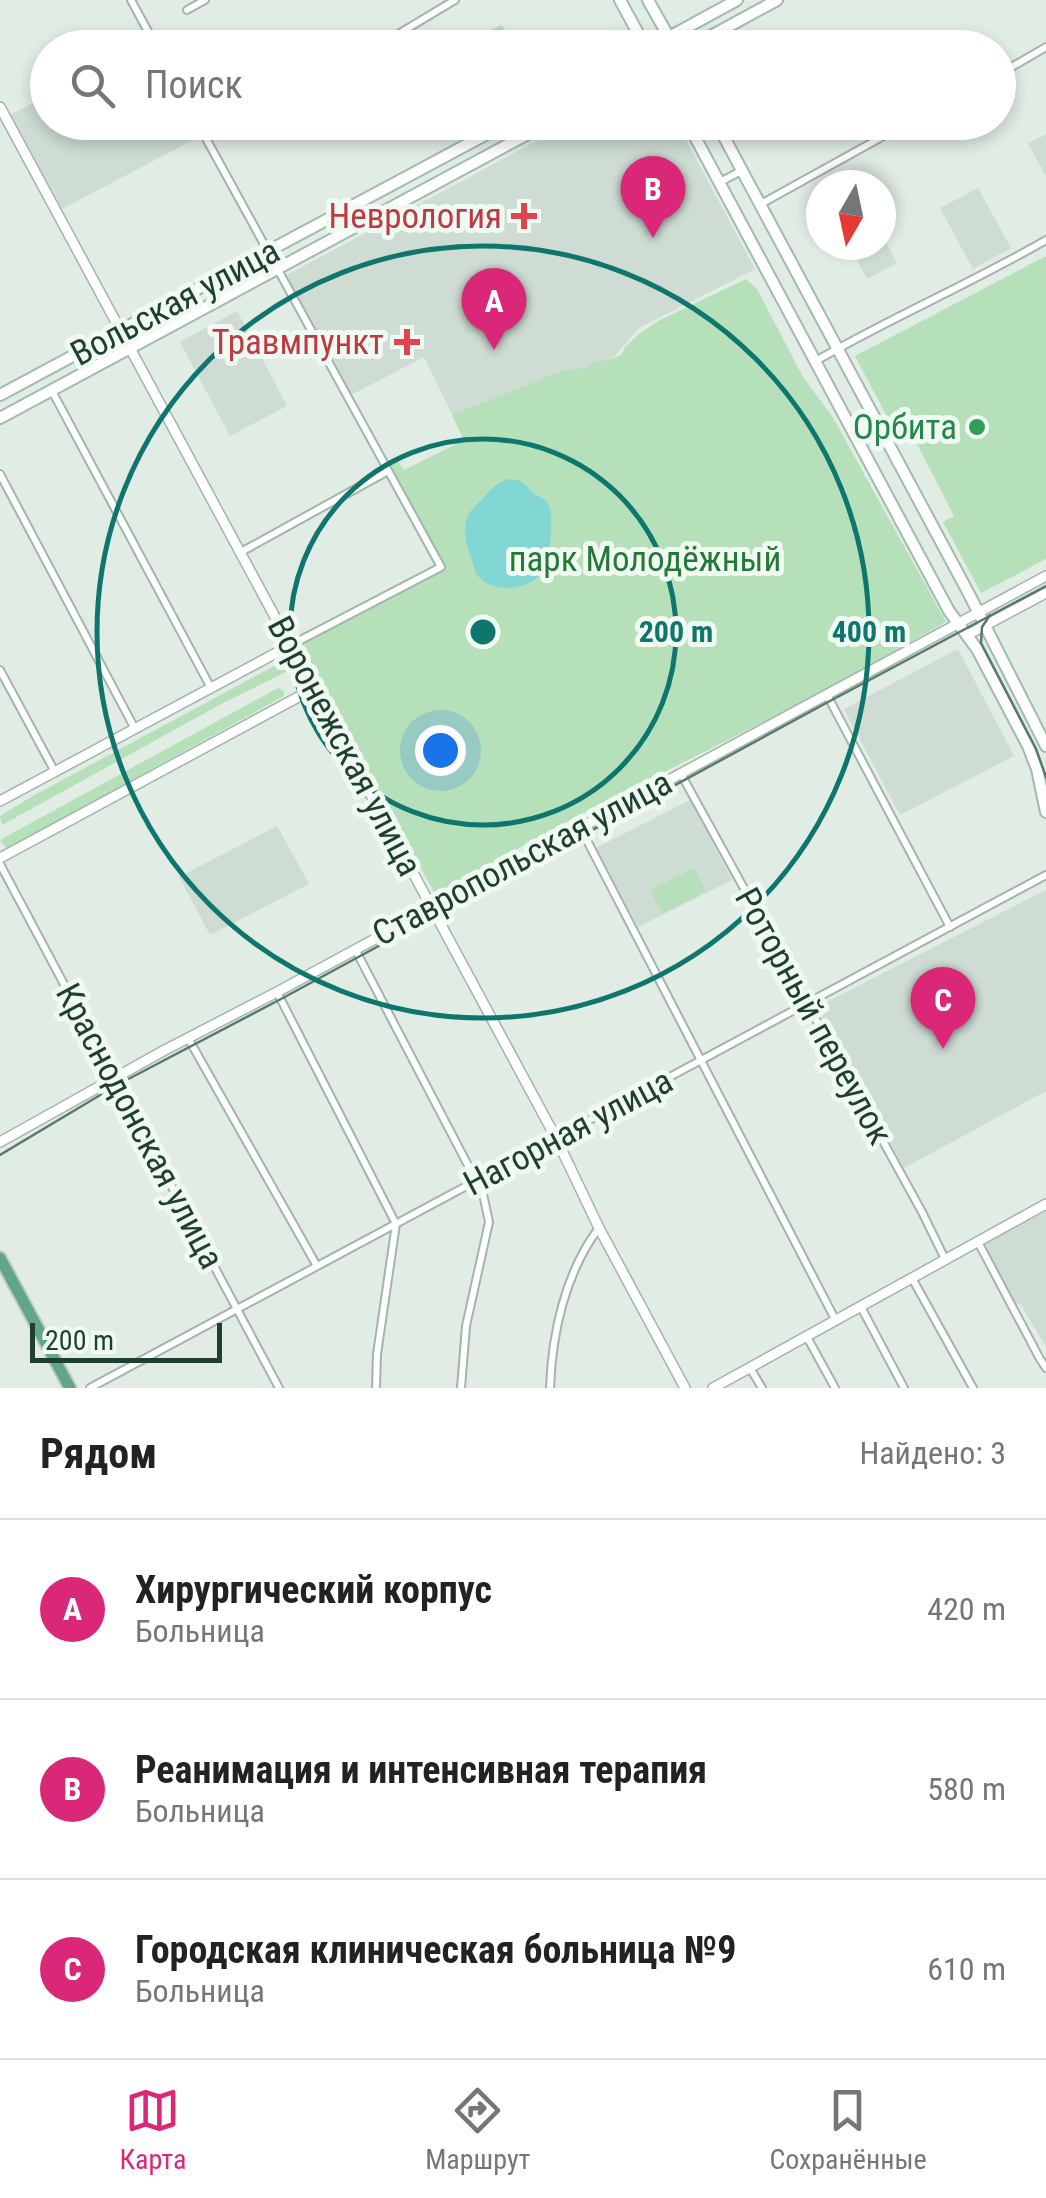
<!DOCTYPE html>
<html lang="ru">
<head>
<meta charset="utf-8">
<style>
  :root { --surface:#fff; --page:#f2f2f2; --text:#222; --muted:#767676; --line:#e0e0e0; --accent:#db2777 }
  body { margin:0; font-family:"Roboto Condensed",sans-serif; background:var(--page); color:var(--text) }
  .compass { position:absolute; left:806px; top:170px; width:90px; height:90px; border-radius:50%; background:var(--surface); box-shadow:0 5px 15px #0003; rotate:189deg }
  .scale { position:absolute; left:30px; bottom:25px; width:192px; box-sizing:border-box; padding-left:10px; border:5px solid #1f3f30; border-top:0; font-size:28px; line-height:35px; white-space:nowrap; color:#1f3f30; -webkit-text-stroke:8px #f1f9f3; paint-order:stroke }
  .you { position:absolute; left:440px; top:750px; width:35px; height:35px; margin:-25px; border:8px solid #fff; border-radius:50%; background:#1a73e8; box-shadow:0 0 0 15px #1a73e833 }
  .badge { display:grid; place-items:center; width:65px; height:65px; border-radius:50%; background:var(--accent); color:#fff; font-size:32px; font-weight:700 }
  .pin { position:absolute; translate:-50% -82px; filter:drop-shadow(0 2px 5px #0008) }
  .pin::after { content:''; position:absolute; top:52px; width:35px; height:30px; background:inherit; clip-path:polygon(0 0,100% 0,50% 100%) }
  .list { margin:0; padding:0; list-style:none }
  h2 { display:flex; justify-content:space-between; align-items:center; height:130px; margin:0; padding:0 40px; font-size:42px }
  h2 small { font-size:32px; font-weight:400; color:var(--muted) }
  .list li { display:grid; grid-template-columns:65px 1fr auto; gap:30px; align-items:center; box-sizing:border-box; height:180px; padding:0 40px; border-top:2px solid var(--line) }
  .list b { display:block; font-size:38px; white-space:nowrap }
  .list p { margin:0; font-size:32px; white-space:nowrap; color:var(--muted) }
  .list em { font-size:32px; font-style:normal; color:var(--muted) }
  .icon { flex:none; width:55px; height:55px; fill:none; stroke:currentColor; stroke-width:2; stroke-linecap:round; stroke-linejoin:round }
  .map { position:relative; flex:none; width:1046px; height:1388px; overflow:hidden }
  .search { position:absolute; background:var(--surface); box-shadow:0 5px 15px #0003; left:30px; right:30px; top:30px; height:110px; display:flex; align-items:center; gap:25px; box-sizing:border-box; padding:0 35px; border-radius:55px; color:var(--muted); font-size:38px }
  .sheet { height:670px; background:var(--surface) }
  nav { display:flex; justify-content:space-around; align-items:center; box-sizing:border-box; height:140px; border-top:2px solid var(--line); background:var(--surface); font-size:28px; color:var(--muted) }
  nav a { display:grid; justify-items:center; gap:5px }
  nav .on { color:var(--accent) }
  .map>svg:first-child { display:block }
  .built { fill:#cedcd3 }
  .green { fill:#b6e0ba }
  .water { fill:#82d7d4 }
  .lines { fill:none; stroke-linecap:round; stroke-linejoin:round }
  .minor-casing { stroke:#a2b5aa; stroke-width:10 }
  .tertiary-casing { stroke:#a2b5aa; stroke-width:12 }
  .secondary-casing { stroke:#a0bcad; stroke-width:14 }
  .primary-casing { stroke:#c0c9c5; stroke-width:15 }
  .minor { stroke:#fff; stroke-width:6 }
  .tertiary { stroke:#fff; stroke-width:9 }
  .secondary { stroke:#fff; stroke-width:10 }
  .primary { stroke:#60a687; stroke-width:11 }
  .tram { stroke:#597a6b; stroke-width:2.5 }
  .ring { fill:none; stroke:#0f766e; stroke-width:5 }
  .health-dot { fill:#e0444e; stroke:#f1f9f3; stroke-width:4 }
  .leisure-dot { fill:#2e9e5b; stroke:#f1f9f3; stroke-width:4 }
  .labels { text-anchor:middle; stroke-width:10; stroke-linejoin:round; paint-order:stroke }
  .health-label { font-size:35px; fill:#be3a42; stroke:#f1f9f3; text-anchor:end }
  .street-label { font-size:35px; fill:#1f3f30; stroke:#f1f9f3 }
  .leisure-label { font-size:35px; fill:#27864d; stroke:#f1f9f3; text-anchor:end }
  .park-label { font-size:35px; fill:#257936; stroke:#f1f9f3 }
  .centre { fill:#0f766e; stroke:#f1f9f3; stroke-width:5 }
  .ring-label { font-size:30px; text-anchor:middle; font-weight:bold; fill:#0f766e; stroke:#f1f9f3; stroke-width:10; stroke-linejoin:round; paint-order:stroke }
</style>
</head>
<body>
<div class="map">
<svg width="1046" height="1388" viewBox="0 0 1046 1388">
  <rect width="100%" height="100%" fill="#e0ece4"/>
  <g class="built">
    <path d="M 47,96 L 48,122 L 184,123 L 193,140 L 62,209 L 10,115 Z"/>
    <path d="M 572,122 L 677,123 L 755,269 L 639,328 L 613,358 L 460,431 L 424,357 L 351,395 L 285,276 Z"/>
    <path d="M 1046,134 L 1046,177 L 1028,143 Z"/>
    <path d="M 978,188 L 1011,248 L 973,269 L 940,208 Z"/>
    <path d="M 881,233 L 897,263 L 867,279 L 849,245 L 881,245 Z"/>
    <path d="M 237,311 L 287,406 L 230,436 L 180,342 Z"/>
    <path d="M 958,649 L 1014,756 L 900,815 L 844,709 Z"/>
    <path d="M 690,800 L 732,880 L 638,927 L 596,848 Z"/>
    <path d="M 277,826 L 309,884 L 210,935 L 179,877 Z"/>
    <path d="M 1046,890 L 1046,1091 L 904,1168 L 817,1007 Z"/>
    <path d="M 1046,1209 L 1046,1347 L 1020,1303 L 1015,1304 L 978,1242 Z"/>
  </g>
  <g class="green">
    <path d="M 502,25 L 515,47 L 493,47 L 485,32 Z"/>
    <path d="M 1046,256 L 1046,559 L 981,593 L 943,522 L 954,516 L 907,424 L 894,430 L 855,356 Z"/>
    <path d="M 746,279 L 757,289 L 803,377 L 832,416 L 946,622 L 821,693 L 581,814 L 435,894 L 298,642 L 446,569 L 389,462 L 397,460 L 404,470 L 464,440 L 452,415 L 565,370 L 587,368 L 592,362 L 612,359 L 622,354 L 625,347 L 640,333 L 660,320 Z"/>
    <path d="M 289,658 L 293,662 L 290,670 L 223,703 L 2,825 L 0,816 L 31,797 Z"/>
    <path d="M 278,688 L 284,691 L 284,696 L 7,849 L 0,840 Z"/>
    <path d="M 694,868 L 706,891 L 662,914 L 650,890 Z"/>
  </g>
  <path class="water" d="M 508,479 C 524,480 523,483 533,493 C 540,498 547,498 550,508 C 553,521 550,557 544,569 C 533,591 492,595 477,575 C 475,572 473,564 472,561 C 467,548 462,529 468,515 C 471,509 479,503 484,497 C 491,489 497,482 508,479 Z"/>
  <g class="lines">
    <defs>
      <g id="minor">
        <path d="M 131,0 L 157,48"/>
        <path d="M 187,10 L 205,0"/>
        <path d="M 375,48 L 455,0"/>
        <path d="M 998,75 L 1046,47"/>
        <path d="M 197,122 L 441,567 L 291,645"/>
        <path d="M 720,182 L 741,171"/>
        <path d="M 761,204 L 909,122"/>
        <path d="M 814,362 C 890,318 970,284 1046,240"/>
        <path d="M 52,391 L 211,688"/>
        <path d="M 0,474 L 135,729"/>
        <path d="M 241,552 L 388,471"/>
        <path d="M 0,670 L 55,772"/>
        <path d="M 827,695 L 950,927"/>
        <path d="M 681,774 L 922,1212 L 945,1259"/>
        <path d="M 580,827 L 836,1321"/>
        <path d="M 0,864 L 279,1388"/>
        <path d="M 355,949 L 483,1194 L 489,1222 L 466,1326 L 461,1388"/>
        <path d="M 277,992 L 396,1224 L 377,1354 L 376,1388"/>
        <path d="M 188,1038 L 317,1266"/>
        <path d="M 978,1242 L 1040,1359 L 1046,1368"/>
        <path d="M 912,1278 L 973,1388"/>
        <path d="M 861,1307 L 904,1388"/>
        <path d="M 807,1337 L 835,1388"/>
        <path d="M 750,1368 L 762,1388"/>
        <path d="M 90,1388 L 1046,875"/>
        <path d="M 550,1388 C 552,1333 565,1274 598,1229"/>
      </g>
      <g id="tertiary">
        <path d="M 0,107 L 556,1138 L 599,1228 L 685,1388"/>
        <path d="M 967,635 L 1046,593"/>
        <path d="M 0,801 L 291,645"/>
        <path d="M 0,858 L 315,688"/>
        <path d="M 0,1142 L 163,1051 L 277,992 L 1046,576"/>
        <path d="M 713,1388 L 1046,1204"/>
      </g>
      <g id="secondary">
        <path d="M 620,0 L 646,48"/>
        <path d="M 648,0 L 675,48"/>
        <path d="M 649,48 L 737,0"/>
        <path d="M 689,48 L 777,0"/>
        <path d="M 687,122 L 949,611 L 977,649 L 1028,746 L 1037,769 L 1046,812"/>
        <path d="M 716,122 L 969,594 L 1046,746"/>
        <path d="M 0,395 L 509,122"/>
        <path d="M 0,418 L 550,122"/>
      </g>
      <path id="primary" d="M 0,1258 L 70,1388"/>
    </defs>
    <use href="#minor" class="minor-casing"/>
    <use href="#tertiary" class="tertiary-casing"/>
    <use href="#secondary" class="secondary-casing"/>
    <use href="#primary" class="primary-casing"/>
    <use href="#minor" class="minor"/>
    <use href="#tertiary" class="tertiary"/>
    <use href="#secondary" class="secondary"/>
    <use href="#primary" class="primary"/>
    <g class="tram">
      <path d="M 990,615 L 982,627 L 981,643 L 1036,749 L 1046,777"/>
      <path d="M 0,1155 L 117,1085 L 281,999 L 830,701 L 1046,586"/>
    </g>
  </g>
  <g class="ring">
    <circle cx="483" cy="632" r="193"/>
    <circle cx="483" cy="632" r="386"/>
  </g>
  <g class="health-dot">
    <path d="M519 201h10v10h10v10h-10v10h-10v-10h-10v-10h10z"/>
    <path d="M402 327h10v10h10v10h-10v10h-10v-10h-10v-10h10z"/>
  </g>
  <circle class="leisure-dot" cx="977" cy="427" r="10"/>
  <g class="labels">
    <g class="health-label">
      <text x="502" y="228">Неврология</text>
      <text x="384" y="354">Травмпункт</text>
    </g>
    <g class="street-label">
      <text transform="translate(175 302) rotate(-28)" y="12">Вольская улица</text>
      <text transform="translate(345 746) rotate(62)" y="12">Воронежская улица</text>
      <text transform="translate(522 858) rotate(-28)" y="12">Ставропольская улица</text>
      <text transform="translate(814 1016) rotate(61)" y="12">Роторный переулок</text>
      <text transform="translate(140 1126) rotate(62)" y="12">Краснодонская улица</text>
      <text transform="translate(568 1132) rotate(-28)" y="12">Нагорная улица</text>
    </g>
    <g class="leisure-label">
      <text x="957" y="439">Орбита</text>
    </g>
    <g class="park-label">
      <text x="645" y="571">парк Молодёжный</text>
    </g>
  </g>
  <circle cx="483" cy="632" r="15" class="centre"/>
  <g class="ring-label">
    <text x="676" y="642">200 m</text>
    <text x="869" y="642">400 m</text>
  </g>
</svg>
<svg class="compass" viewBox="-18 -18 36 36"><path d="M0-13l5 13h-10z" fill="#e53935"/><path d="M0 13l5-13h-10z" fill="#767676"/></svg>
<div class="scale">200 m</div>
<div class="you"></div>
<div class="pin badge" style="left:494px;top:350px">A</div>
<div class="pin badge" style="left:653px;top:238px">B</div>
<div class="pin badge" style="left:943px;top:1049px">C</div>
<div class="search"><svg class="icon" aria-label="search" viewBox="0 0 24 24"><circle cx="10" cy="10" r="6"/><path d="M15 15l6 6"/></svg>Поиск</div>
</div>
<section class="sheet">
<h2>Рядом<small>Найдено: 3</small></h2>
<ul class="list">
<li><span class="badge">A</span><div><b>Хирургический корпус</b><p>Больница</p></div><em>420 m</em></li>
<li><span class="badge">B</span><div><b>Реанимация и интенсивная терапия</b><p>Больница</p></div><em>580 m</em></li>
<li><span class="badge">C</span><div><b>Городская клиническая больница №9</b><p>Больница</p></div><em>610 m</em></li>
</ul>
</section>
<nav>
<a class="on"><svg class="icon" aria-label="map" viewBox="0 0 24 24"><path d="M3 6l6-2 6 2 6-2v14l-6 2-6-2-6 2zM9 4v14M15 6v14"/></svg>Карта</a>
<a><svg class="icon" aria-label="directions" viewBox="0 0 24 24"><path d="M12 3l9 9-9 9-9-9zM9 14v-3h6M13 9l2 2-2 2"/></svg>Маршрут</a>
<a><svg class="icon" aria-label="saved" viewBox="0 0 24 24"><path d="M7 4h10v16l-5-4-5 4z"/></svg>Сохранённые</a>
</nav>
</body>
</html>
